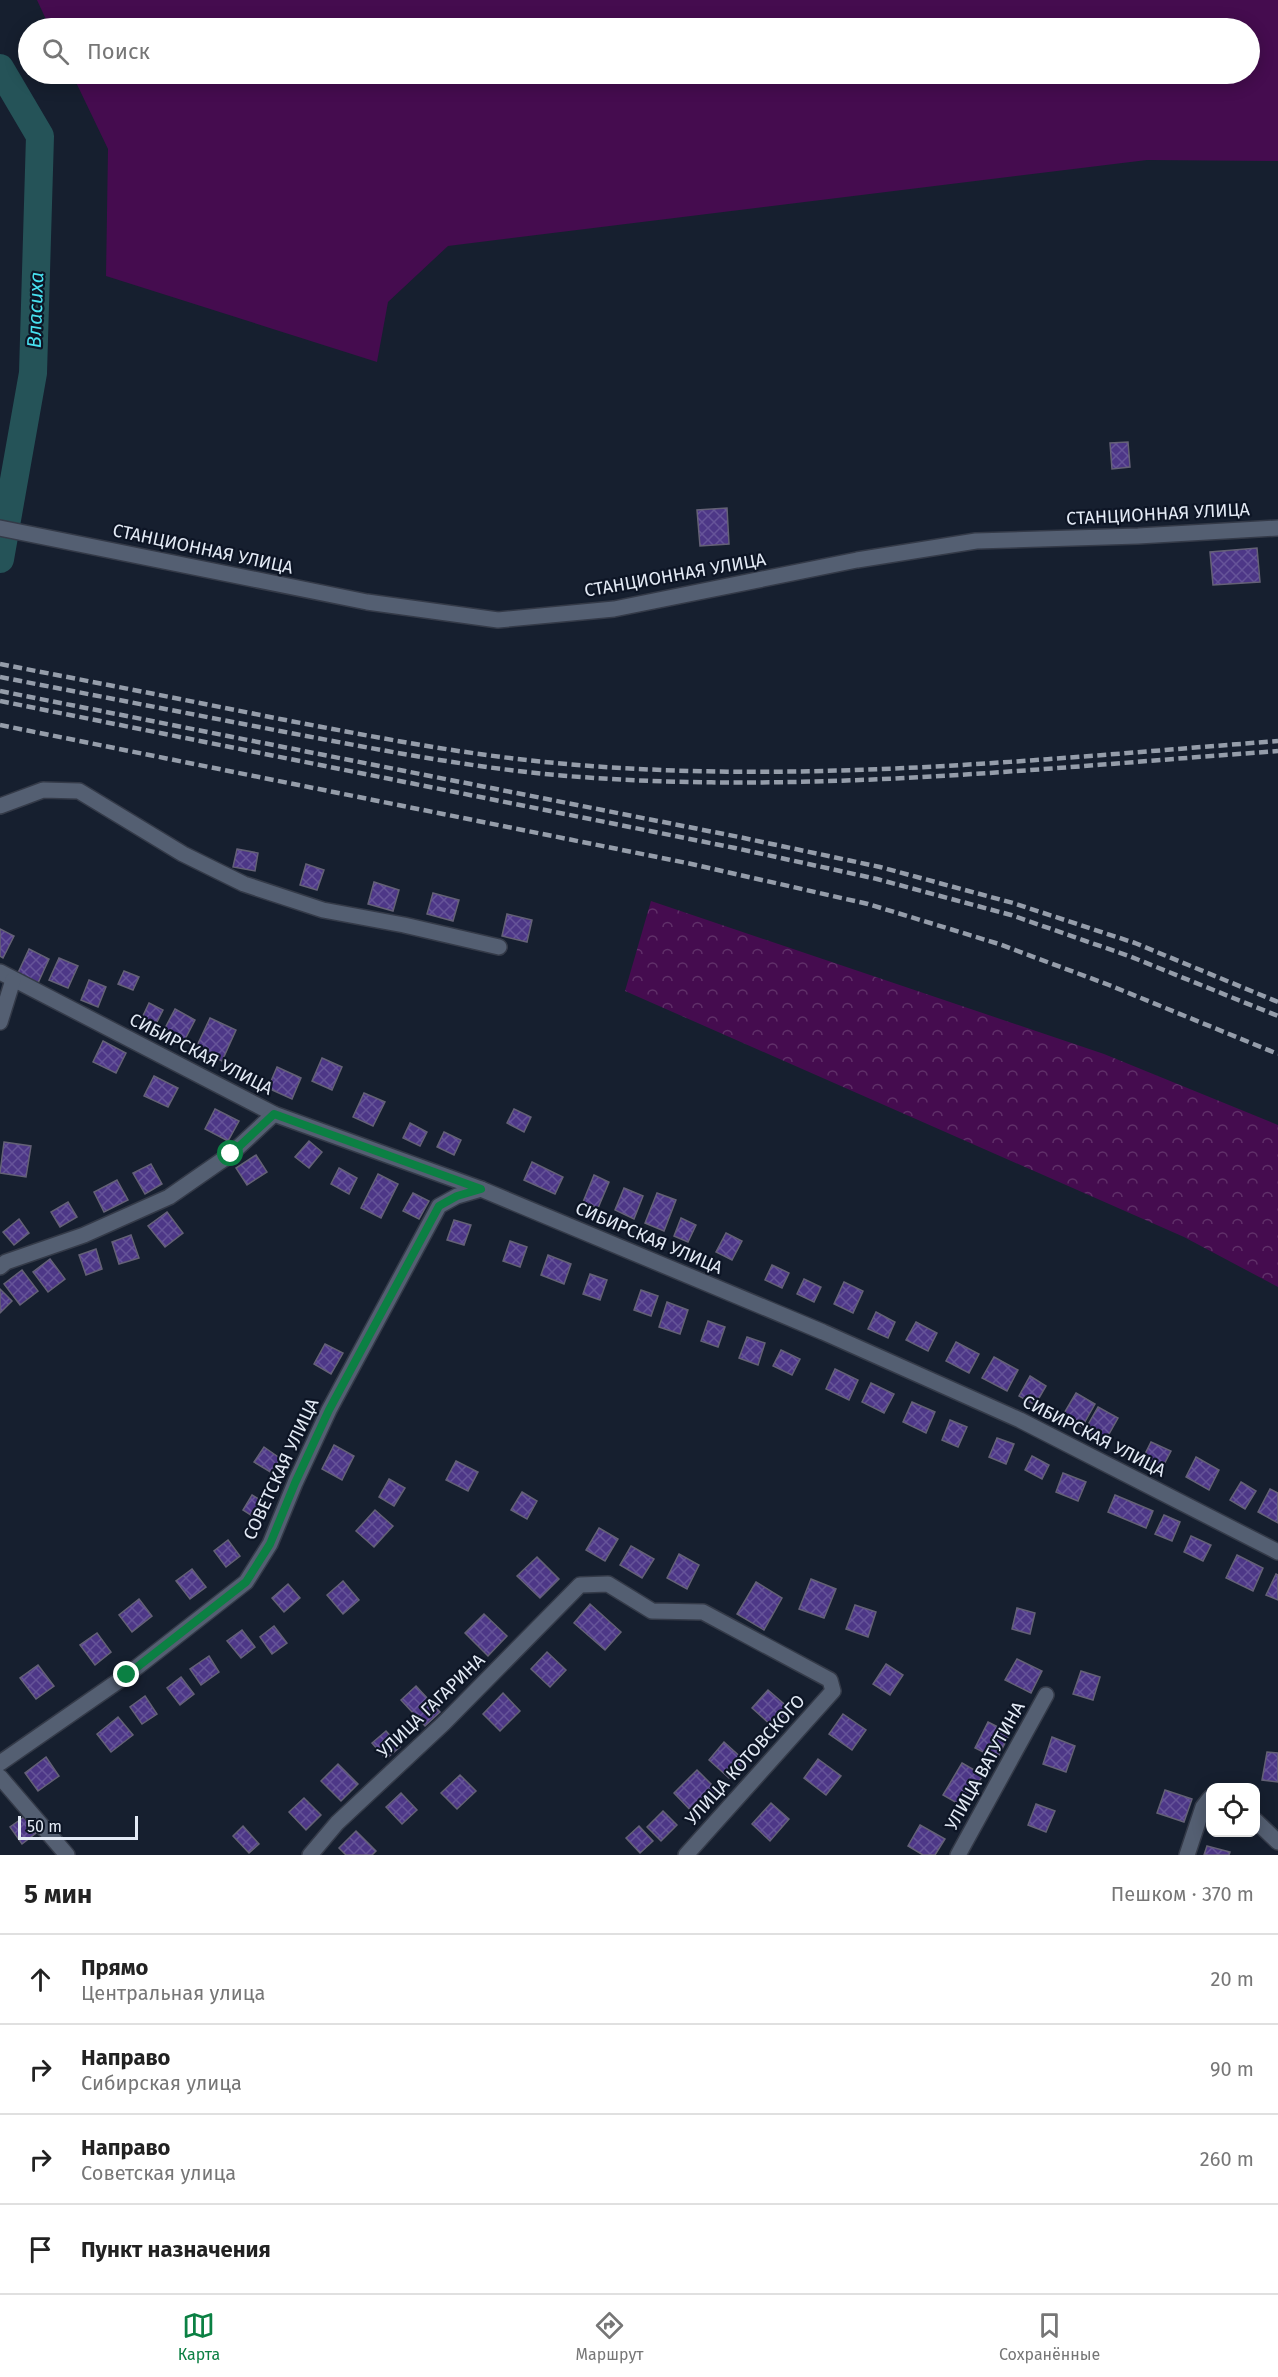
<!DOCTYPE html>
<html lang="ru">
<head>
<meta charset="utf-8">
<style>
  :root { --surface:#fff; --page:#f2f2f2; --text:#222; --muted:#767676; --line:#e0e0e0; --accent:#0b8043 }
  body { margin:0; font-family:"Fira Sans",sans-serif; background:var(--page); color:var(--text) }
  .controls { position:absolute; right:18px; bottom:18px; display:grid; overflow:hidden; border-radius:12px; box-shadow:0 3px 15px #0003 }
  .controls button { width:54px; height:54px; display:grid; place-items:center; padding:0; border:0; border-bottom:2px solid var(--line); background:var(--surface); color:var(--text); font:30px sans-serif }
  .scale { position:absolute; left:18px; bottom:15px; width:120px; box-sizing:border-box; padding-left:6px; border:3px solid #e3eaf5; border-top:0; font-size:16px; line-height:21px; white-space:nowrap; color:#e3eaf5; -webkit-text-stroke:4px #0d1525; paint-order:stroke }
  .stop { position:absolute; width:18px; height:18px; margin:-14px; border:4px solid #0b8043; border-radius:50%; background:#fff }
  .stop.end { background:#0b8043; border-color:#fff; box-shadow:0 2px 6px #0008 }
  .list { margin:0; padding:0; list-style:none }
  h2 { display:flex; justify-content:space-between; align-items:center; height:78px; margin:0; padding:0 24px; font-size:26px }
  h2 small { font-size:20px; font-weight:400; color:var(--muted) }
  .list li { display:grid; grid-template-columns:39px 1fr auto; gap:18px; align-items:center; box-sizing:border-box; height:90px; padding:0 24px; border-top:2px solid var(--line) }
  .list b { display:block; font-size:22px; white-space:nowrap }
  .list p { margin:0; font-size:20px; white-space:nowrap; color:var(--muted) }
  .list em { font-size:20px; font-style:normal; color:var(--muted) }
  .icon { flex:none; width:33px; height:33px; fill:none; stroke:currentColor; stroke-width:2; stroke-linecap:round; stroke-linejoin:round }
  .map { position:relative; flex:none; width:1278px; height:1855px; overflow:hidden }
  .search { position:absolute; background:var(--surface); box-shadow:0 3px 15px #0003; left:18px; right:18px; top:18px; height:66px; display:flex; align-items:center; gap:15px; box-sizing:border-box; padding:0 21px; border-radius:33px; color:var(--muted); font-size:22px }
  .sheet { height:438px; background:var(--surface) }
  nav { display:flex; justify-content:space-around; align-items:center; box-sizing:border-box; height:84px; border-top:2px solid var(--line); background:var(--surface); font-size:16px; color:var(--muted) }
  nav a { display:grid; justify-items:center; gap:3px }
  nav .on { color:var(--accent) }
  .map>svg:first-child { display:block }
  .green { fill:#450c4f }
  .forest { fill:url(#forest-crowns) }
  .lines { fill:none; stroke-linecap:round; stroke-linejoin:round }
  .river { stroke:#255358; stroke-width:28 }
  .building { fill:url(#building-cross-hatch); stroke:#646176; stroke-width:1.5 }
  .street-casing { stroke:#343a48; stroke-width:18 }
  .street { stroke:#545f72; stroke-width:15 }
  .rail { stroke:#959daa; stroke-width:4.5; stroke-dasharray:9 4.5; stroke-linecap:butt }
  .route { stroke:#0b8043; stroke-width:8 }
  .labels { text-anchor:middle; stroke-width:4.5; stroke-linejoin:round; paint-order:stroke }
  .street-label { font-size:18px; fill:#e3eaf5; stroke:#0d1525 }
  .water-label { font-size:20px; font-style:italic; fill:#48e1f0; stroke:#0d1525 }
</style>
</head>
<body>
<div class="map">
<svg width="1278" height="1855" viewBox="0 0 1278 1855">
  <defs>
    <pattern id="forest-crowns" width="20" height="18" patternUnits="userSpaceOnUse" patternTransform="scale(1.5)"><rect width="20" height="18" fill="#450c4f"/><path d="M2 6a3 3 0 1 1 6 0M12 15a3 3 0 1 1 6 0" fill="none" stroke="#603069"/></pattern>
    <pattern id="building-cross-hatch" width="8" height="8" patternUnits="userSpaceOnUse" patternTransform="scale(1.5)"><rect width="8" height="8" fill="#4d3787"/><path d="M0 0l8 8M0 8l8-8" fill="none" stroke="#665499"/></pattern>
  </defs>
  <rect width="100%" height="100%" fill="#161f2f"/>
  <path class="green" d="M 37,0 L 1278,0 L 1278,161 L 1147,160 L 448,246 L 388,302 L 377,362 L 106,276 L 108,149 L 72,74 L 1250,74 L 1250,28 L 50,28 Z"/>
  <path class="forest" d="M 651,901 L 1104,1054 L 1278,1125 L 1278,1287 L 1184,1237 L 625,991 Z"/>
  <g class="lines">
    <path class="river" d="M 0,68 L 40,136 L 33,373 L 0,559"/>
  </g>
  <g class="building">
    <path d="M 1128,442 L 1130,467 L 1112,469 L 1110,443 Z"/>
    <path d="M 727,508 L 729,544 L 700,546 L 697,510 Z"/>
    <path d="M 1257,548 L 1260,582 L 1213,585 L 1210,552 Z"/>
    <path d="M 237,849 L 258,853 L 255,871 L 233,867 Z"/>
    <path d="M 306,864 L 324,870 L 317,890 L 300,885 Z"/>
    <path d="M 374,882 L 399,890 L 393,911 L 368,904 Z"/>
    <path d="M 433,893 L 459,900 L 453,921 L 427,914 Z"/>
    <path d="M 507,914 L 532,920 L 527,942 L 502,936 Z"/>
    <path d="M 0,929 L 14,936 L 3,958 L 0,956 Z"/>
    <path d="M 29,949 L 49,959 L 38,983 L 18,973 Z"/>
    <path d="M 59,958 L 78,966 L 68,988 L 49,980 Z"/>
    <path d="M 124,971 L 139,977 L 133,990 L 118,984 Z"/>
    <path d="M 89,980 L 106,987 L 98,1007 L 81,1000 Z"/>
    <path d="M 149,1003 L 163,1010 L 155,1026 L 141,1020 Z"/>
    <path d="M 175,1009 L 195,1020 L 183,1043 L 163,1032 Z"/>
    <path d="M 210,1018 L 236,1030 L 222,1061 L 196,1048 Z"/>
    <path d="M 103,1041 L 126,1053 L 116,1073 L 93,1062 Z"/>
    <path d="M 322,1058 L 342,1067 L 332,1090 L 312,1081 Z"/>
    <path d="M 277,1067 L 301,1078 L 292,1099 L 268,1088 Z"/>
    <path d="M 154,1076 L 178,1088 L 168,1107 L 144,1096 Z"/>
    <path d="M 364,1093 L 385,1102 L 373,1126 L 353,1117 Z"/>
    <path d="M 215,1109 L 239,1121 L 228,1141 L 205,1129 Z"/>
    <path d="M 514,1109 L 531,1117 L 524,1132 L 507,1123 Z"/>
    <path d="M 410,1123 L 427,1132 L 420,1146 L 403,1138 Z"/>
    <path d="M 444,1132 L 461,1140 L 454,1155 L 437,1147 Z"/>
    <path d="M 309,1141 L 322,1152 L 309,1168 L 295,1157 Z"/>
    <path d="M 4,1142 L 31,1146 L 26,1177 L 0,1173 Z"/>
    <path d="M 256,1155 L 267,1172 L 247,1185 L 236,1168 Z"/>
    <path d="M 532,1162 L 563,1177 L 555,1194 L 524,1180 Z"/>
    <path d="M 151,1164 L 162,1184 L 145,1194 L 133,1173 Z"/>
    <path d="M 339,1168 L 357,1178 L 349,1194 L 331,1184 Z"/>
    <path d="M 378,1174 L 398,1184 L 381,1218 L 361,1208 Z"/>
    <path d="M 594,1175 L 609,1182 L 598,1208 L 583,1202 Z"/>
    <path d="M 117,1180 L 128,1200 L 104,1212 L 94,1192 Z"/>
    <path d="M 624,1188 L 643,1196 L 634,1219 L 615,1210 Z"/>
    <path d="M 413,1193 L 429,1201 L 419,1219 L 403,1211 Z"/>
    <path d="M 657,1193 L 676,1200 L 664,1231 L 645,1223 Z"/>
    <path d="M 68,1202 L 77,1217 L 60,1227 L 51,1212 Z"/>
    <path d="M 167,1212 L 183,1233 L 165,1247 L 148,1226 Z"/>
    <path d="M 681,1218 L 696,1225 L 688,1242 L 674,1236 Z"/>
    <path d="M 19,1219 L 29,1233 L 14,1245 L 3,1232 Z"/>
    <path d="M 454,1220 L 471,1225 L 464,1245 L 447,1240 Z"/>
    <path d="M 726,1233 L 742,1241 L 732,1260 L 716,1252 Z"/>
    <path d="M 131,1235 L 139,1258 L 119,1264 L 112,1242 Z"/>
    <path d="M 510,1241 L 527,1247 L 520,1267 L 503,1261 Z"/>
    <path d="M 96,1249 L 102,1269 L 86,1275 L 79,1255 Z"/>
    <path d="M 548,1255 L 571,1264 L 564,1284 L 541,1275 Z"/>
    <path d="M 50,1259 L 65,1279 L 48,1292 L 33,1272 Z"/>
    <path d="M 772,1265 L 789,1273 L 782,1288 L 765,1280 Z"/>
    <path d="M 22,1270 L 38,1291 L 20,1305 L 4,1284 Z"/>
    <path d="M 590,1274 L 607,1280 L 600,1300 L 583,1294 Z"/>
    <path d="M 804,1279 L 821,1287 L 814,1302 L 797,1294 Z"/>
    <path d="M 844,1282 L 863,1291 L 853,1313 L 834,1304 Z"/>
    <path d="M 0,1289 L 12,1301 L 0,1313 Z"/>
    <path d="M 641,1290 L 658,1296 L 651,1316 L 634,1310 Z"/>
    <path d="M 667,1302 L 688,1310 L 680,1334 L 659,1327 Z"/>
    <path d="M 876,1312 L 895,1322 L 888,1338 L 868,1329 Z"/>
    <path d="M 708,1321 L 725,1327 L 718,1347 L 701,1341 Z"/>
    <path d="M 916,1322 L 937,1333 L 928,1351 L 906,1340 Z"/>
    <path d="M 747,1337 L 765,1343 L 758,1365 L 739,1358 Z"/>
    <path d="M 956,1342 L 979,1354 L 969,1373 L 946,1361 Z"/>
    <path d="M 325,1344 L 343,1353 L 331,1374 L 314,1364 Z"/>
    <path d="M 781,1350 L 800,1359 L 792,1375 L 773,1366 Z"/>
    <path d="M 994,1357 L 1018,1370 L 1007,1391 L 982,1378 Z"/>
    <path d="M 835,1369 L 858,1380 L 849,1400 L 826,1389 Z"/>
    <path d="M 1030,1376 L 1046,1386 L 1035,1405 L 1019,1396 Z"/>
    <path d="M 871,1383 L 894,1394 L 884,1413 L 862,1402 Z"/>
    <path d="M 1076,1393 L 1095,1404 L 1082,1427 L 1063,1415 Z"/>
    <path d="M 912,1402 L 935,1412 L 926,1433 L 903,1422 Z"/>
    <path d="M 1098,1407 L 1118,1418 L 1105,1441 L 1085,1430 Z"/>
    <path d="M 950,1420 L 967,1427 L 958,1447 L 942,1440 Z"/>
    <path d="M 997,1438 L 1014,1444 L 1006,1464 L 989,1457 Z"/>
    <path d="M 1151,1442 L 1171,1451 L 1162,1468 L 1143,1458 Z"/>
    <path d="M 334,1445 L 354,1456 L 342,1480 L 322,1469 Z"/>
    <path d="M 264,1447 L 281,1459 L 272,1473 L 254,1462 Z"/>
    <path d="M 1032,1456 L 1049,1465 L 1042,1479 L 1025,1470 Z"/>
    <path d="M 1196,1457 L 1219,1470 L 1209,1490 L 1186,1477 Z"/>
    <path d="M 456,1461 L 478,1472 L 468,1491 L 446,1480 Z"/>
    <path d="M 1063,1473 L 1086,1482 L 1078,1501 L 1056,1492 Z"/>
    <path d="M 389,1479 L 405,1488 L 394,1506 L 379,1497 Z"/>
    <path d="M 1241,1482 L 1256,1491 L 1245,1509 L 1230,1500 Z"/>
    <path d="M 1270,1489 L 1278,1493 L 1278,1523 L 1258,1512 Z"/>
    <path d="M 522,1492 L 537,1501 L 527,1519 L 511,1510 Z"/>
    <path d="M 252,1495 L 270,1506 L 260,1521 L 243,1510 Z"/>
    <path d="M 1115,1495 L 1153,1511 L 1146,1528 L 1108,1512 Z"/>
    <path d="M 375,1510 L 393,1526 L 374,1547 L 356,1531 Z"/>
    <path d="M 1164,1515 L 1180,1522 L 1172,1541 L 1155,1534 Z"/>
    <path d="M 599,1528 L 618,1539 L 605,1561 L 586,1550 Z"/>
    <path d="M 1191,1536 L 1211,1545 L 1203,1561 L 1184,1552 Z"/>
    <path d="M 228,1540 L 240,1556 L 226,1567 L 214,1551 Z"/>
    <path d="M 631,1546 L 654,1559 L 642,1578 L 620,1565 Z"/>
    <path d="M 679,1554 L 699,1565 L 687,1589 L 667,1578 Z"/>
    <path d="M 1237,1555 L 1263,1568 L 1253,1591 L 1226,1578 Z"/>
    <path d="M 537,1557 L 559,1579 L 540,1598 L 517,1576 Z"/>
    <path d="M 192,1569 L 206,1587 L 190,1599 L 176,1581 Z"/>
    <path d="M 1276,1574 L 1278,1575 L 1278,1600 L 1266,1595 Z"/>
    <path d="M 811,1579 L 836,1589 L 824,1618 L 799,1609 Z"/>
    <path d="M 343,1581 L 359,1600 L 343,1614 L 327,1595 Z"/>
    <path d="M 756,1582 L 782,1598 L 764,1630 L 737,1614 Z"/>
    <path d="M 288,1584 L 300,1598 L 284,1612 L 272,1598 Z"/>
    <path d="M 139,1599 L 152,1616 L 132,1632 L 119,1615 Z"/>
    <path d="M 590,1604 L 621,1632 L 605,1650 L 574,1623 Z"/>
    <path d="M 855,1605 L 876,1612 L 868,1637 L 846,1629 Z"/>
    <path d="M 1017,1608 L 1035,1613 L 1030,1634 L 1012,1629 Z"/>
    <path d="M 484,1614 L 507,1636 L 488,1656 L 465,1633 Z"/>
    <path d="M 274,1626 L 287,1643 L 272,1654 L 260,1637 Z"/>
    <path d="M 242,1630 L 255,1647 L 241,1658 L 227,1641 Z"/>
    <path d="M 97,1633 L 111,1652 L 95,1665 L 80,1645 Z"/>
    <path d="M 547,1652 L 566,1670 L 550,1687 L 531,1669 Z"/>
    <path d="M 209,1656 L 219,1672 L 201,1685 L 190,1669 Z"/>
    <path d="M 1017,1659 L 1042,1671 L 1031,1693 L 1005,1680 Z"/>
    <path d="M 886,1664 L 903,1675 L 890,1695 L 873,1684 Z"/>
    <path d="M 38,1665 L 54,1686 L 36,1699 L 20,1678 Z"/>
    <path d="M 1081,1671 L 1100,1677 L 1093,1700 L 1073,1694 Z"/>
    <path d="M 181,1677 L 194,1694 L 180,1705 L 167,1688 Z"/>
    <path d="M 416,1686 L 440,1712 L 425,1726 L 401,1700 Z"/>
    <path d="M 768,1690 L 790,1709 L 773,1727 L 752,1708 Z"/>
    <path d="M 503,1693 L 520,1711 L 500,1731 L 483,1714 Z"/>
    <path d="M 145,1696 L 157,1714 L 142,1724 L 130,1707 Z"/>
    <path d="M 843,1714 L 866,1730 L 852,1750 L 829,1734 Z"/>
    <path d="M 118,1717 L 133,1735 L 111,1752 L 97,1734 Z"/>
    <path d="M 988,1722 L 1010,1733 L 997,1759 L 975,1748 Z"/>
    <path d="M 386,1731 L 400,1747 L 386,1759 L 372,1743 Z"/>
    <path d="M 1052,1737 L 1075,1746 L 1066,1772 L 1043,1764 Z"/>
    <path d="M 724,1742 L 745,1761 L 729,1778 L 709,1760 Z"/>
    <path d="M 1267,1752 L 1278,1753 L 1278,1782 L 1262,1780 Z"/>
    <path d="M 46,1757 L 59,1776 L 38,1791 L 25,1773 Z"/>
    <path d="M 818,1759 L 841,1776 L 826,1795 L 804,1778 Z"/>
    <path d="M 962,1763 L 983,1775 L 964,1807 L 943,1795 Z"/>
    <path d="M 338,1764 L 358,1784 L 341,1801 L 321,1781 Z"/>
    <path d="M 697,1770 L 717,1790 L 693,1813 L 674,1793 Z"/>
    <path d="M 460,1775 L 476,1791 L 457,1809 L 441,1793 Z"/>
    <path d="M 1165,1790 L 1192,1799 L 1184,1822 L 1157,1813 Z"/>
    <path d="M 401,1793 L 417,1810 L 402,1824 L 386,1807 Z"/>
    <path d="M 304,1798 L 321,1815 L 306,1830 L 289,1812 Z"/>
    <path d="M 771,1803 L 789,1819 L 770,1841 L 752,1824 Z"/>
    <path d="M 1036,1804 L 1055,1811 L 1046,1832 L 1028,1825 Z"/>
    <path d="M 663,1811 L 677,1825 L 661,1841 L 647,1827 Z"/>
    <path d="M 24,1817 L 36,1833 L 22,1844 L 10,1827 Z"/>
    <path d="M 920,1825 L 945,1839 L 935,1855 L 923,1855 L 908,1846 Z"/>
    <path d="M 243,1826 L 259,1844 L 249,1853 L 233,1836 Z"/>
    <path d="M 639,1826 L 653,1841 L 640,1853 L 626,1838 Z"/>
    <path d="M 356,1831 L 376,1851 L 372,1855 L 346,1855 L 339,1848 Z"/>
    <path d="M 1207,1846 L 1230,1852 L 1229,1855 L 1204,1855 Z"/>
  </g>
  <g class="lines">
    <defs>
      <g id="street">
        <path d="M 0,528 L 367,602 L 498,620 L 614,609 L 857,560 L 976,541 L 1138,536 L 1278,528"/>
        <path d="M 0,806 L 43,790 L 79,791 L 183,854 L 244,884 L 323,910 L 404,925 L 499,947"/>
        <path d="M 0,972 L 274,1114 L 481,1189 L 823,1332 L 1020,1420 L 1278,1552"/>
        <path d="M 0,1022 L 13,980"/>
        <path d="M 0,1267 L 6,1262 L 84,1235 L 169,1197 L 231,1154 L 274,1114"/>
        <path d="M 0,1763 L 127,1675 L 246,1582 L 270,1544 L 295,1483 L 329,1410 L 439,1206 L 457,1196 L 481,1189"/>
        <path d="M 0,1777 L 67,1855"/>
        <path d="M 1256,1821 L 1278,1842"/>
        <path d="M 310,1855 L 337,1823 L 444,1723 L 580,1585 L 608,1584 L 652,1611 L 703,1612 L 830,1680 L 833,1691 L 686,1855"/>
        <path d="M 958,1855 L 1046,1695"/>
        <path d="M 1187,1855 L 1203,1807 L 1210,1798"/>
      </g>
    </defs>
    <use href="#street" class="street-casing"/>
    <use href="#street" class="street"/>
    <g class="rail">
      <path d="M 0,664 C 93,682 186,700 280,719 C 375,737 470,756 567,764 C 804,785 1042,759 1278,741"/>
      <path d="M 0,677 C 93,695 186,713 280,731 C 375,749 471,768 567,776 C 804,795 1042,768 1278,751"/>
      <path d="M 0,691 L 739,837 L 880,867 L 1013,903 L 1135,943 L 1278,1002"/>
      <path d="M 0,701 L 735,848 L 877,879 L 1011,915 L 1129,956 L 1278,1016"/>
      <path d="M 0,725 L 687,863 L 868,904 L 999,944 L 1109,985 L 1278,1054"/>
    </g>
  </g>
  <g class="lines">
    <path class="route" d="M 127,1675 L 246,1582 L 270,1544 L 295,1483 L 329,1410 L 439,1206 L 457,1196 L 481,1189 L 274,1114 L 231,1154"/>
  </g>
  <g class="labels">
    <g class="street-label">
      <text transform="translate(1158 514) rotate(-3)" y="6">СТАНЦИОННАЯ УЛИЦА</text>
      <text transform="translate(203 549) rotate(12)" y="6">СТАНЦИОННАЯ УЛИЦА</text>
      <text transform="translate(675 575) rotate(-10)" y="6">СТАНЦИОННАЯ УЛИЦА</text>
      <text transform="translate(201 1054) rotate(27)" y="6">СИБИРСКАЯ УЛИЦА</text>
      <text transform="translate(649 1238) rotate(23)" y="6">СИБИРСКАЯ УЛИЦА</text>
      <text transform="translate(1094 1436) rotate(27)" y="6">СИБИРСКАЯ УЛИЦА</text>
      <text transform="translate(281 1469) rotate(-65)" y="6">СОВЕТСКАЯ УЛИЦА</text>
      <text transform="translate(431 1706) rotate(-44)" y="6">УЛИЦА ГАГАРИНА</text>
      <text transform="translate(745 1760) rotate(-48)" y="6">УЛИЦА КОТОВСКОГО</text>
      <text transform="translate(985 1766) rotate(-61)" y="6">УЛИЦА ВАТУТИНА</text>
    </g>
    <g class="water-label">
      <text transform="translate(35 310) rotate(-88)" y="7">Власиха</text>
    </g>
  </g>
</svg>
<div class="controls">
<button><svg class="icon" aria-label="locate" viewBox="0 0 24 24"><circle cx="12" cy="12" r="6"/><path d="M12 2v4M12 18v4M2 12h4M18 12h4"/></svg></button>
</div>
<div class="scale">50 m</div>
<div class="stop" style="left:231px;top:1154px"></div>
<div class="stop end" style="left:127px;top:1675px"></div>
<div class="search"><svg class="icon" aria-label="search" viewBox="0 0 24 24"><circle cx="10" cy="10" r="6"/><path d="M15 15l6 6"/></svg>Поиск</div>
</div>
<section class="sheet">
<h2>5 мин<small>Пешком · 370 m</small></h2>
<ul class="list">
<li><svg class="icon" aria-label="ahead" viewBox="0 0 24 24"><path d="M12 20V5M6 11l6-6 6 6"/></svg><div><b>Прямо</b><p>Центральная улица</p></div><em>20 m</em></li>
<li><svg class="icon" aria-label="right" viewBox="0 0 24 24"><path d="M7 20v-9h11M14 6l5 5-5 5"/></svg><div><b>Направо</b><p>Сибирская улица</p></div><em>90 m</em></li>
<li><svg class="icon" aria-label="right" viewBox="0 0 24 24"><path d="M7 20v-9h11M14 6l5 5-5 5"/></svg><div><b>Направо</b><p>Советская улица</p></div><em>260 m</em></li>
<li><svg class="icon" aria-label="arrive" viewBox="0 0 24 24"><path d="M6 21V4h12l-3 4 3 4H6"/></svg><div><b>Пункт назначения</b></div></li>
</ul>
</section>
<nav>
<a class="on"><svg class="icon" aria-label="map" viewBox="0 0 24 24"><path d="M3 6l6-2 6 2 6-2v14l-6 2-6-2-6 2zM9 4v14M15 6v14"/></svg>Карта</a>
<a><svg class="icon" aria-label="directions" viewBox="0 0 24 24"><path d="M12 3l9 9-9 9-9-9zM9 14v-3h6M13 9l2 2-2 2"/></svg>Маршрут</a>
<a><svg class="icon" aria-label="saved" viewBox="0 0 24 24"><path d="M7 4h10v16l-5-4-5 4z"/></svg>Сохранённые</a>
</nav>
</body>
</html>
